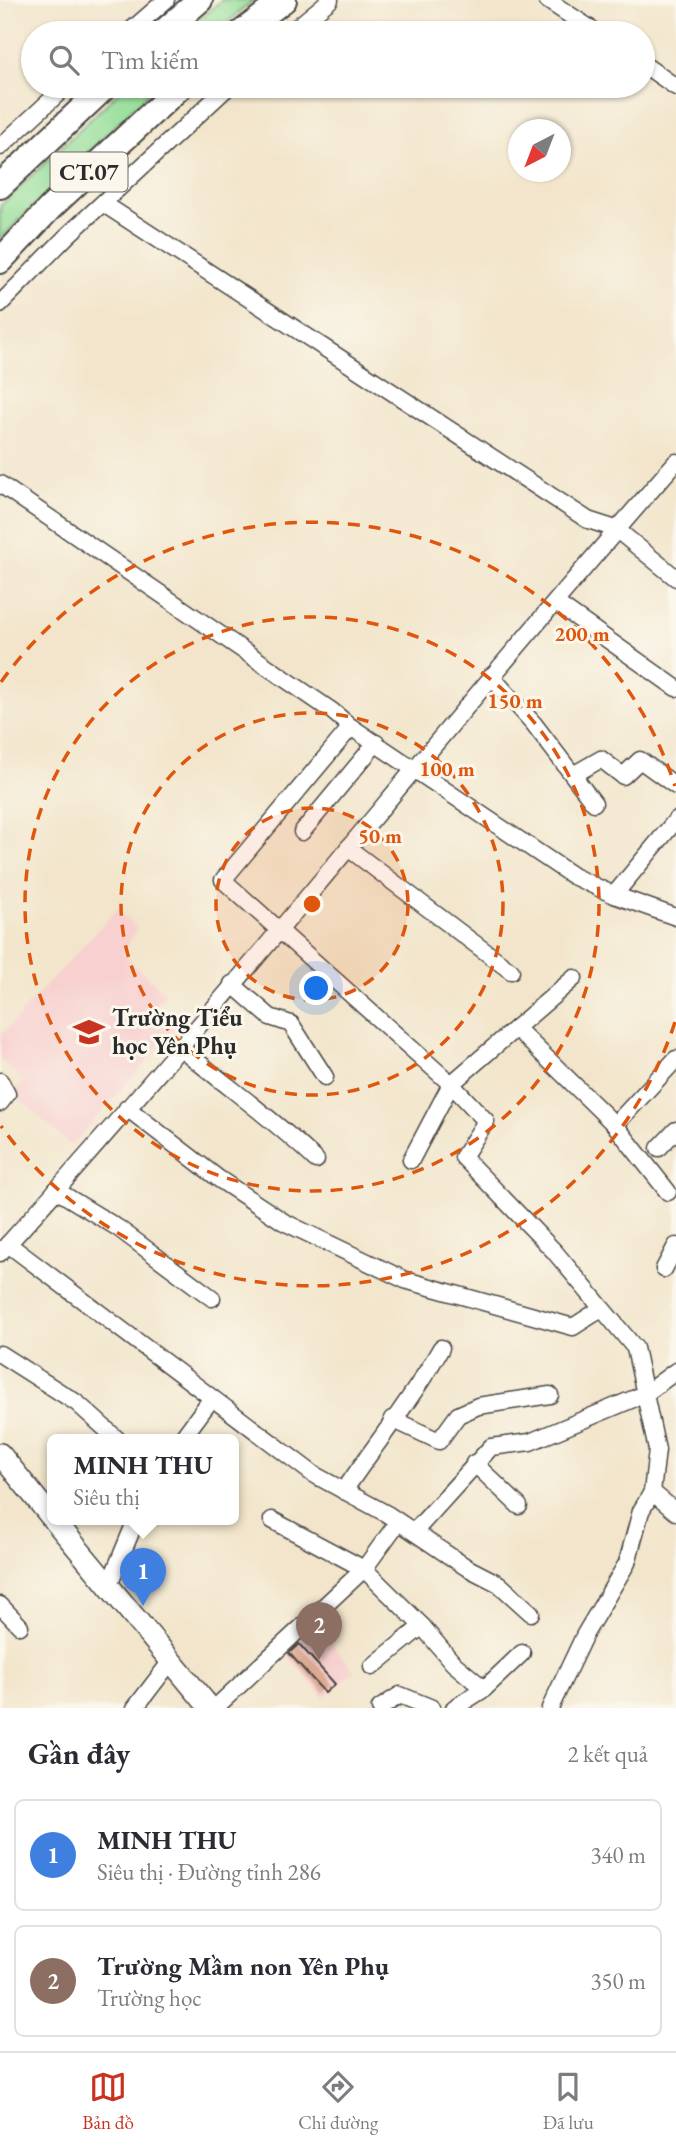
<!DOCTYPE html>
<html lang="vi">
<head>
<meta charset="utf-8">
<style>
  :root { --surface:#fff; --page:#f7f7f7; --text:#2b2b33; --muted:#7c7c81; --line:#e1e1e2; --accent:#c8321e }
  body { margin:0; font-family:"EB Garamond",serif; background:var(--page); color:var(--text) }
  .compass { position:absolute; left:508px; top:119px; width:63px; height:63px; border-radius:50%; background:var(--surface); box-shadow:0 2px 5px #0004; rotate:222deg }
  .you { position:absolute; left:317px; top:989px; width:24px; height:24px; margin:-18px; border:5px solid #fff; border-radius:50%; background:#1a73e8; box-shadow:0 0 0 10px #1a73e833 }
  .badge { display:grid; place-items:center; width:46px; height:46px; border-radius:50%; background:var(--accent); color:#fff; font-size:23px; font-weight:700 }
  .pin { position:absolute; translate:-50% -58px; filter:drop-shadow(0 2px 4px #0008) }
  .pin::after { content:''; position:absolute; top:37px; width:24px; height:21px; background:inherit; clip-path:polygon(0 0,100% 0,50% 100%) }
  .popup { position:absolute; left:47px; top:1434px; width:192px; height:91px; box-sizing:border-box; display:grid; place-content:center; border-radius:10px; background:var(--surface); filter:drop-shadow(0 2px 5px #0005); font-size:23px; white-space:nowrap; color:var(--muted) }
  .popup b { font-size:26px; color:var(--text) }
  .popup::after { content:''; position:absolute; left:50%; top:100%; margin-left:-14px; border:14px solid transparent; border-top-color:var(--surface) }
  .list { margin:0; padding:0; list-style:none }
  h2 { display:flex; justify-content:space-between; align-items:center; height:91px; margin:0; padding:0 28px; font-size:30px }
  h2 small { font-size:23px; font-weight:400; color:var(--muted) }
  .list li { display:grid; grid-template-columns:46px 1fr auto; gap:21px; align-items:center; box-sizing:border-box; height:112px; margin:0 14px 14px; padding:0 14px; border:2px solid var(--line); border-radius:10px }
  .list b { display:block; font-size:26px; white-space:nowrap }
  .list p { margin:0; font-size:23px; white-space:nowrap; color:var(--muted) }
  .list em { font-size:23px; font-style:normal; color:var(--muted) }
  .icon { flex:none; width:38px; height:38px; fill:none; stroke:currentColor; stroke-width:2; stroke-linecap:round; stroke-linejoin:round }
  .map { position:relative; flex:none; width:676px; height:1708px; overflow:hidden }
  .search { position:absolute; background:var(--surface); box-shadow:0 2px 5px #0004; left:21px; right:21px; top:21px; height:77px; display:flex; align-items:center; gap:18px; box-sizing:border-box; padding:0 24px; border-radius:38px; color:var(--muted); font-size:26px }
  .sheet { height:343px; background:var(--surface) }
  nav { display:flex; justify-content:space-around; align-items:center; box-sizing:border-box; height:98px; border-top:2px solid var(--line); background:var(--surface); font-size:19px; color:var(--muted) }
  nav a { display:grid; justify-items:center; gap:4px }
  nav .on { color:var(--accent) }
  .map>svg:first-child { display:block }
  .built { fill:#f7d0cf }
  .green { fill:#95de99; stroke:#608462; stroke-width:2 }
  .building { fill:#d9a188 }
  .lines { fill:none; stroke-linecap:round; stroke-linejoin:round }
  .minor-casing { stroke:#494743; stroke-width:19 }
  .major-casing { stroke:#494743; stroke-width:24 }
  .highway-casing { stroke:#494743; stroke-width:28 }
  .minor { stroke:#fff; stroke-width:16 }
  .major { stroke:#fff; stroke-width:21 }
  .highway { stroke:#fff; stroke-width:24 }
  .ring { fill:none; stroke:#df570e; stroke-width:3.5; stroke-dasharray:12 9 }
  .labels { text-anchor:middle; stroke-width:6; stroke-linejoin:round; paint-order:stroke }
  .shield { fill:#fbf7ec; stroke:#696865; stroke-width:2 }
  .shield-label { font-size:23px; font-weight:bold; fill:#2b2b2b }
  .poi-label { font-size:24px; font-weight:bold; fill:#2b2b2b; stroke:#fbf7ec; text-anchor:start }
  .centre { fill:#df570e; stroke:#fbf7ec; stroke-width:3.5 }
  .ring-label { font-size:21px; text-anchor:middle; font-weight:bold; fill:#df570e; stroke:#fbf7ec; stroke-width:6; stroke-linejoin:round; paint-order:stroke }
</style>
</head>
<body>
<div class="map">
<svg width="676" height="1708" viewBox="0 0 676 1708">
  <rect width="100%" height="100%" fill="#fbf7ec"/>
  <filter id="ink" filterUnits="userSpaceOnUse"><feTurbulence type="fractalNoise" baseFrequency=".0143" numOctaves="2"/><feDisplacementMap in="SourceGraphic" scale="14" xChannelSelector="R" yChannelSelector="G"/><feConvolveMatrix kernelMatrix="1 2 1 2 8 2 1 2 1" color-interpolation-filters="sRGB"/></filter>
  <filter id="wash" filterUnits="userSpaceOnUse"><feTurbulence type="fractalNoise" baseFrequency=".00686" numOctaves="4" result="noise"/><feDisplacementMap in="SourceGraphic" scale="28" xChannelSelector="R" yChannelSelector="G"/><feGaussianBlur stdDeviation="1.57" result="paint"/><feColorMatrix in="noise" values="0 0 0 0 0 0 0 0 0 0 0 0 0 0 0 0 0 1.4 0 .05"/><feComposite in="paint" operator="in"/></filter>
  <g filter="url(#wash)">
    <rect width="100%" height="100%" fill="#f2e5cb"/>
    <g class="built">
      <path d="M 117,909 L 137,928 L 122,954 L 166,993 L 155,1008 L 177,1027 L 71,1146 L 13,1093 L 24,1081 L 0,1059 L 0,1036 Z"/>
      <path d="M 313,1622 L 354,1671 L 324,1698 L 283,1650 Z"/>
    </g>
    <g class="green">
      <path d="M 222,0 L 254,0 L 215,33 L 183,33 Z"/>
      <path d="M 125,86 L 156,86 L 0,239 L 0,206 Z"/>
    </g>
    <g id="blocks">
      <path class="building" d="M 299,1644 L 335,1684 L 325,1693 L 289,1653 Z"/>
    </g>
  </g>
  <g filter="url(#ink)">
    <use href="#blocks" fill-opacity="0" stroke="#494743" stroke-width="2"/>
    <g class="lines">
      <defs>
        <g id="minor">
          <path d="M 547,0 L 597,33"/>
          <path d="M 128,33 L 166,0"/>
          <path d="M 290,33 L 330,0"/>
          <path d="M 643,64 L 676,87"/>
          <path d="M 0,147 L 66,86"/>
          <path d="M 104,204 L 588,520 L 616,529 L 676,578"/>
          <path d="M 0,304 L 67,236 L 229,86"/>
          <path d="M 0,484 L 332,711 L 351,727 L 573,876 L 614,895 L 676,917"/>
          <path d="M 556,603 L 676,688"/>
          <path d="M 491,676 L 534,724 L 594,803"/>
          <path d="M 351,727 L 223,880 L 451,1084 L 486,1121 L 463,1157 L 554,1251 L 635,1348 L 657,1450 L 652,1492 L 641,1511 L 627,1563 L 585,1634 L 550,1708"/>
          <path d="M 573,775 L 601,759 L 623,776 L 640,760 L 676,786"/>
          <path d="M 302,832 L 376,743"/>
          <path d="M 348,848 L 511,971"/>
          <path d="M 614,895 L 676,820"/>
          <path d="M 232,984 L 270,1017 L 291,1024 L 325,1077"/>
          <path d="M 516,1028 L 615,1125 L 668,1192"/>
          <path d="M 179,1046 C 224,1085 273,1118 316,1160"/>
          <path d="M 0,1081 L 7,1094 L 0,1103"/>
          <path d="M 127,1108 L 219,1179 L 284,1222 L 405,1280 L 573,1327 L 601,1309"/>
          <path d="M 615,1125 L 676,1059"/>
          <path d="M 659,1148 L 676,1130"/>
          <path d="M 411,1160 L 451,1084 L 574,978"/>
          <path d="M 56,1190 L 118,1228 L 212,1298"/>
          <path d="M 8,1244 L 313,1474 L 387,1514 L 466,1567 L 499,1584 L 531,1613"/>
          <path d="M 0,1253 C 233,996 447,722 676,462"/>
          <path d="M 664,1269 L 676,1246"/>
          <path d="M 0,1354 L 77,1403 L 118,1440"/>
          <path d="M 392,1419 L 439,1441 L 458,1415 L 478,1406 L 550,1395"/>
          <path d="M 181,1440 L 212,1398"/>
          <path d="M 474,1463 L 519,1506"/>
          <path d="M 344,1491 C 376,1443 413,1398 441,1348"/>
          <path d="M 652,1492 L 676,1512"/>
          <path d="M 272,1520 L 364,1569 L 422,1626 L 453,1663 L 484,1689 L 522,1653"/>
          <path d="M 414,1532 L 491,1447 L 530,1442 L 645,1394 L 676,1371"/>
          <path d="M 109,1585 L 136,1520"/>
          <path d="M 0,1605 L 20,1626"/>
          <path d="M 372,1667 L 422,1626"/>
          <path d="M 135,1708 L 171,1661"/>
          <path d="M 215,1708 L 364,1569 L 398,1522"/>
          <path d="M 380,1708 L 400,1695 L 432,1708"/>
          <path d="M 454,1708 L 484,1689"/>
        </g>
        <g id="major">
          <path d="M 0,1454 L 52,1518"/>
          <path d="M 54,1520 L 210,1708"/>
        </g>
        <g id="highway">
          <path d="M 162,33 L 200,0"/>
          <path d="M 241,33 L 284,0"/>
          <path d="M 0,186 L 106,86"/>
          <path d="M 0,261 L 50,208 L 181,86"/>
        </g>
      </defs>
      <use href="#minor" class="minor-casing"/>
      <use href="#major" class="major-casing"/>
      <use href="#highway" class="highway-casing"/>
      <use href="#minor" class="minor"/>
      <use href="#major" class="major"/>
      <use href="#highway" class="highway"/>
    </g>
  </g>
  <circle cx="312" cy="904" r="96" fill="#df570e" fill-opacity=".12"/>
  <g class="ring">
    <circle cx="312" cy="904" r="96"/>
    <circle cx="312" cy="904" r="191"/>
    <circle cx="312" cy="904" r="287"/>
    <path d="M675 1022A382 382 0 0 1 1 1126M1 682A382 382 0 0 1 675 786"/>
  </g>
  <defs>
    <symbol id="school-bare" viewBox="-9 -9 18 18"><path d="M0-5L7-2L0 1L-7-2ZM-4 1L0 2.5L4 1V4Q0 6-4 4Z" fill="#c8321e" stroke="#fbf7ec" stroke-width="2.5" paint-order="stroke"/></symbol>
  </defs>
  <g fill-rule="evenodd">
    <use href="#school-bare" x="67" y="1010" width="44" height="44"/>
  </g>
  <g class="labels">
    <rect class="shield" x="50.5" y="152.5" width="77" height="39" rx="5"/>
    <g class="shield-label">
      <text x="89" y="180">CT.07</text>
    </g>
    <g class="poi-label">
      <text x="112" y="1026">Trường Tiểu<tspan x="112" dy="28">học Yên Phụ</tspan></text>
    </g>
  </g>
  <circle cx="312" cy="904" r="10" class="centre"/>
  <g class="ring-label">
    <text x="582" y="641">200 m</text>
    <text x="515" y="708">150 m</text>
    <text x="447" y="776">100 m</text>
    <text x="380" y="843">50 m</text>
  </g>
</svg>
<svg class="compass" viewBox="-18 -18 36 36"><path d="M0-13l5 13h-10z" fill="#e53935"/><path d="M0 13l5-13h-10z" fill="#7c7c81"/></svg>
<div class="you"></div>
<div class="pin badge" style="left:143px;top:1606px;background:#3f7fe0">1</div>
<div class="popup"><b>MINH THU</b>Siêu thị</div>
<div class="pin badge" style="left:319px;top:1660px;background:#8d6e63">2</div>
<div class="search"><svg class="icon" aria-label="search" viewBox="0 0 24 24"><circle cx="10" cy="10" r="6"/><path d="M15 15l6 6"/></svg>Tìm kiếm</div>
</div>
<section class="sheet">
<h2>Gần đây<small>2 kết quả</small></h2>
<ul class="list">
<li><span class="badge" style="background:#3f7fe0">1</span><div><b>MINH THU</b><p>Siêu thị · Đường tỉnh 286</p></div><em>340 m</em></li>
<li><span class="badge" style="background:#8d6e63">2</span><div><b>Trường Mầm non Yên Phụ</b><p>Trường học</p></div><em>350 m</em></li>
</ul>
</section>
<nav>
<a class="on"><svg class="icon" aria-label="map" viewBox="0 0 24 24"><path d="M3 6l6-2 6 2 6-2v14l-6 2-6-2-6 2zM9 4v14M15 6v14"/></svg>Bản đồ</a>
<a><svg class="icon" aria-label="directions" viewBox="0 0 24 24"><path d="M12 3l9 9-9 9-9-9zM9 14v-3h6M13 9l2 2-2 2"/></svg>Chỉ đường</a>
<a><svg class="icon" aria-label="saved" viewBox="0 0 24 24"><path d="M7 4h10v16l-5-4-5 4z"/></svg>Đã lưu</a>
</nav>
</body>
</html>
